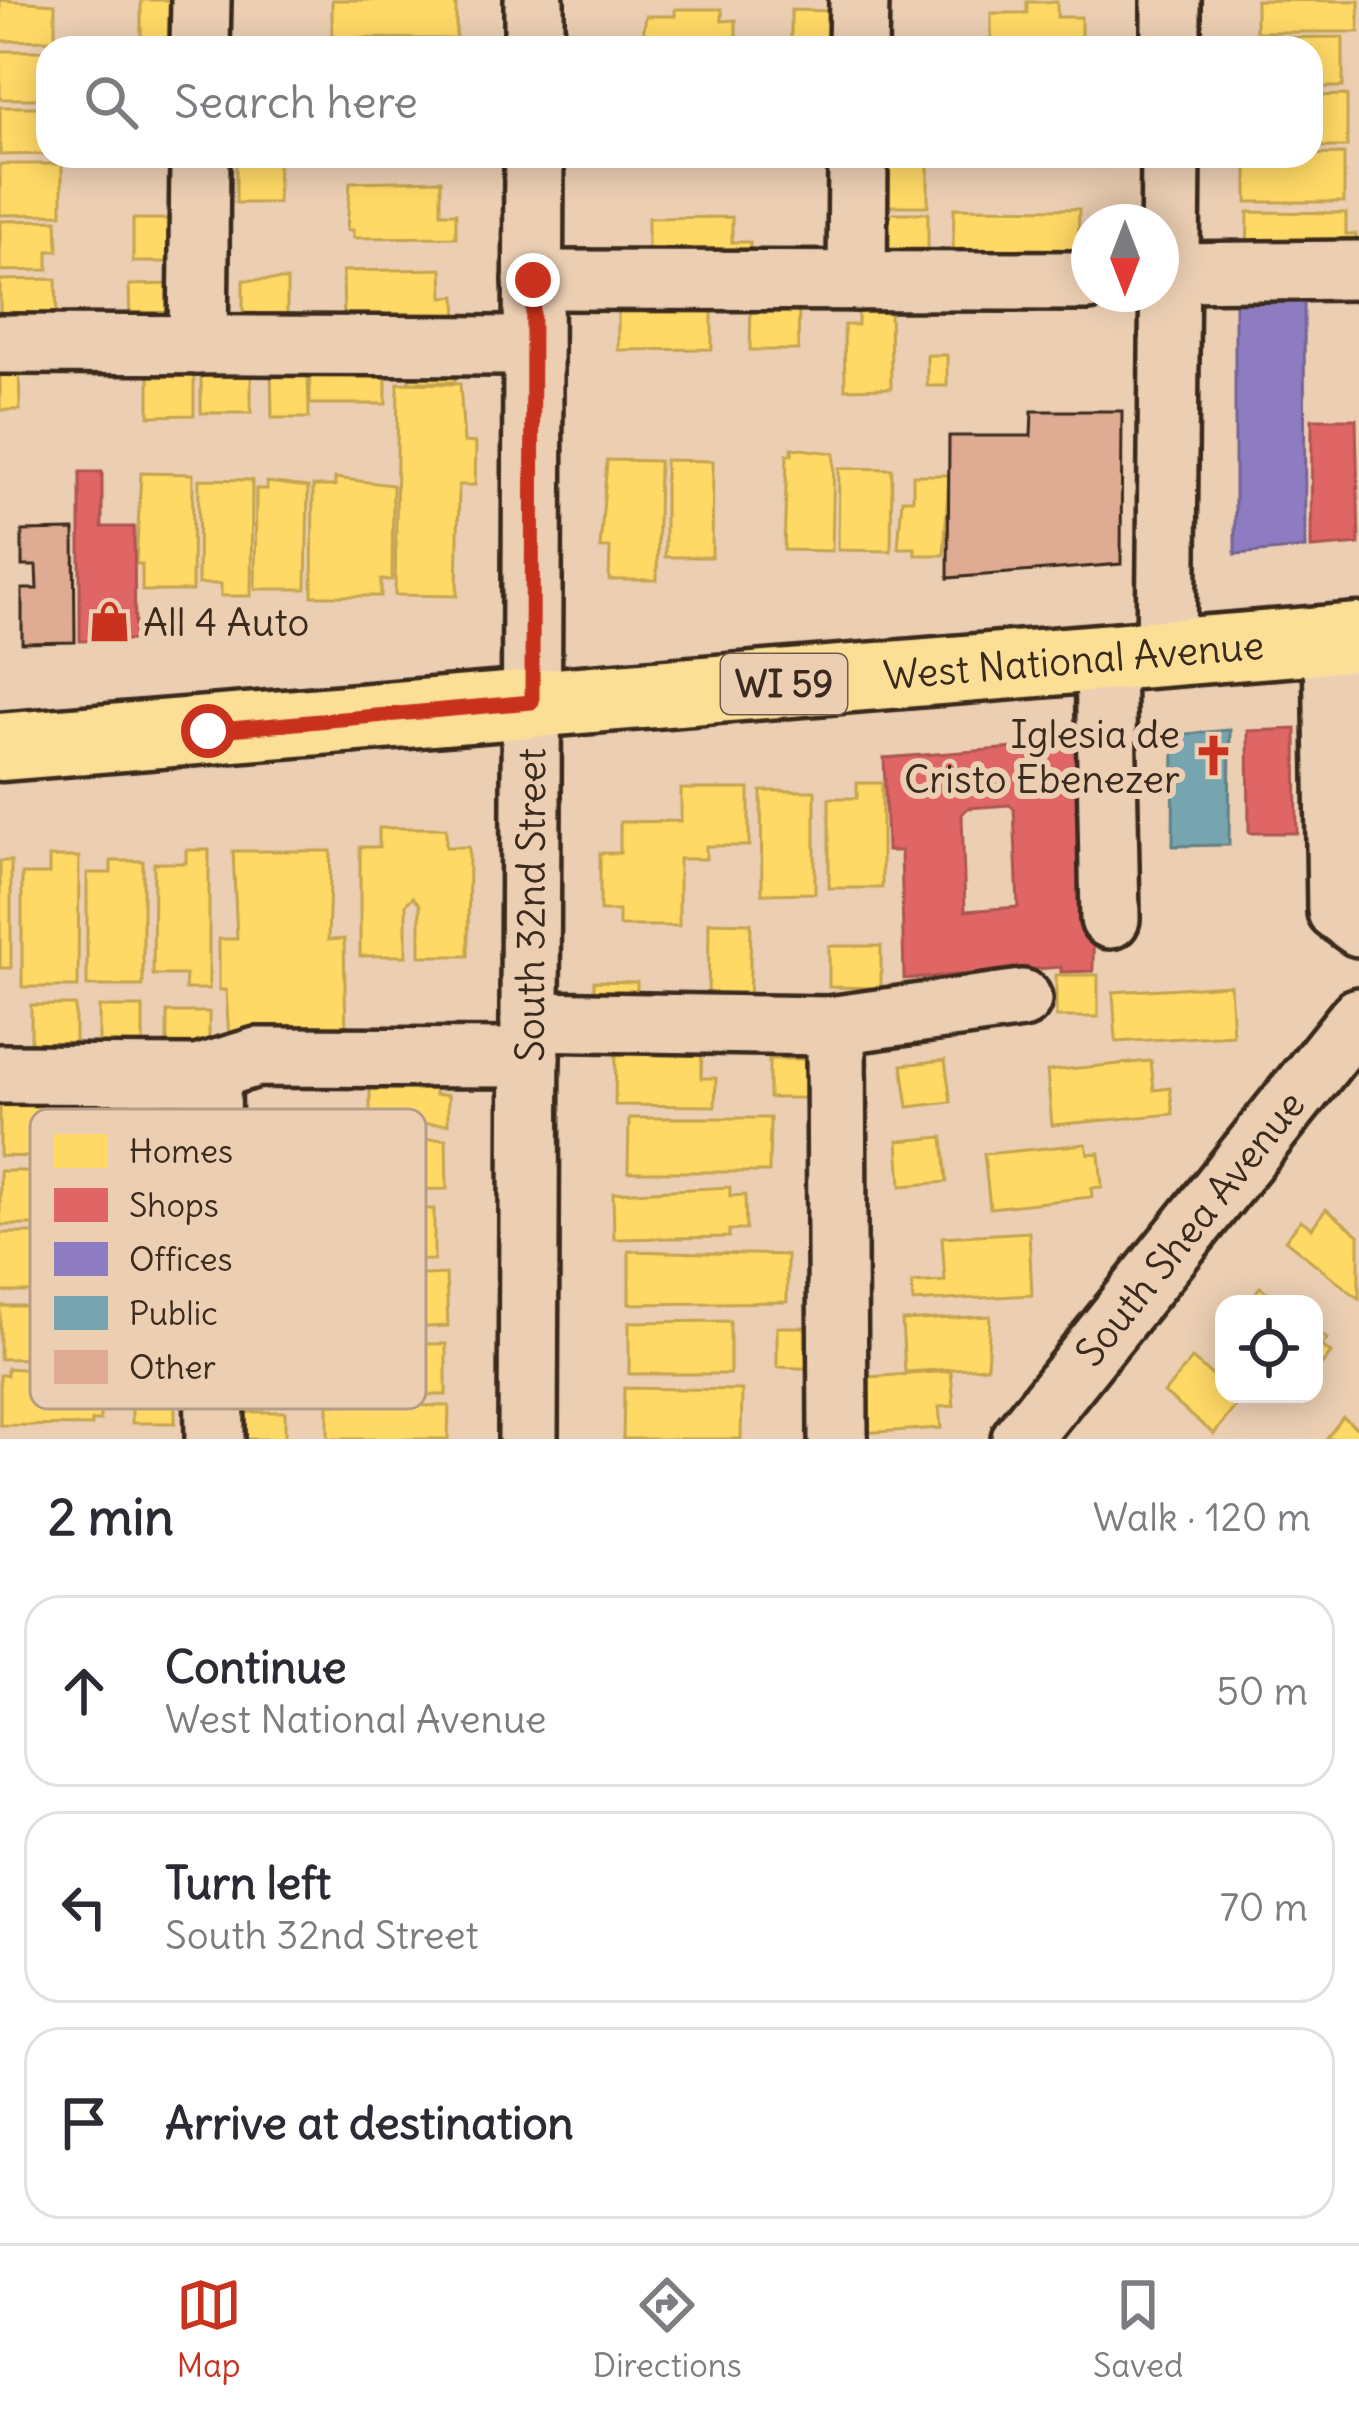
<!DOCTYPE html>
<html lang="en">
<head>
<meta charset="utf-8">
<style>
  :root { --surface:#fff; --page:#f2f2f3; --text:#2b2b33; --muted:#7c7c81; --line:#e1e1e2; --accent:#c8321e }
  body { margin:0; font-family:Delius,sans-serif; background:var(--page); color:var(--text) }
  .controls { position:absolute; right:36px; bottom:36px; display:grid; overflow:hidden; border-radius:24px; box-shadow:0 6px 30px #0003 }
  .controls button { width:108px; height:108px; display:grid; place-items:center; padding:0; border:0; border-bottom:3px solid var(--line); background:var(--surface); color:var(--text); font:60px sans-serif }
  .compass { position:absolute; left:1071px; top:204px; width:108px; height:108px; border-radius:50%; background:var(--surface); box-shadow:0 6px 30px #0003; rotate:180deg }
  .stop { position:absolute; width:36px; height:36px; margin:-27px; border:9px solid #c8321e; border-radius:50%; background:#fff }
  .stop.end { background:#c8321e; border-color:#fff; box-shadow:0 3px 12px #0008 }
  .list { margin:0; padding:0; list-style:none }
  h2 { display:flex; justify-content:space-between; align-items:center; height:156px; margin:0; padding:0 48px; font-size:51px }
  h2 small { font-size:39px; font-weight:400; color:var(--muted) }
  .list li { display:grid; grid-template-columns:78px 1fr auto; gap:36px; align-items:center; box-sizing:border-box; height:192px; margin:0 24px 24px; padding:0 24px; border:3px solid var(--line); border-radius:36px }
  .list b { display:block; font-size:45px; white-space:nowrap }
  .list p { margin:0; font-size:39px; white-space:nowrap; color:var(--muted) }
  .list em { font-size:39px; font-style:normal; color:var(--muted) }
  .icon { flex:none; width:66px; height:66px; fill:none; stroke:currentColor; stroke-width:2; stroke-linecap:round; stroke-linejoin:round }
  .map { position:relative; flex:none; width:1359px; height:1439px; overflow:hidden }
  .search { position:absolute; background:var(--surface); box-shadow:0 6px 30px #0003; left:36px; right:36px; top:36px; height:132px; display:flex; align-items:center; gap:30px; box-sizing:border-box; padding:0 42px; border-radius:36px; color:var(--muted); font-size:45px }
  .sheet { height:804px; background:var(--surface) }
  nav { display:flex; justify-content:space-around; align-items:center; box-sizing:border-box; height:168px; border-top:3px solid var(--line); background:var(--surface); font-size:33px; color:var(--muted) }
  nav a { display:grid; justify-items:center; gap:6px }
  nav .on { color:var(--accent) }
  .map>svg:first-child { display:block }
  .homes { fill:#ffd966; stroke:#c4a450; stroke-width:3 }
  .shops { fill:#e06666; stroke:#ae5450; stroke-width:3; fill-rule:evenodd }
  .offices { fill:#8e7cc3; stroke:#756392; stroke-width:3 }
  .public { fill:#76a5af; stroke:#648084; stroke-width:3 }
  .building { fill:#dfac93; stroke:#3b2a1e; stroke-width:3 }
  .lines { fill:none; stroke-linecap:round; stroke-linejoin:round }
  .minor-casing { stroke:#3b2a1e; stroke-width:66 }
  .major-casing { stroke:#3b2a1e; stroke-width:75 }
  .minor { stroke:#eccfb3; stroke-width:57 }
  .major { stroke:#fbdf96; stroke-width:66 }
  .route { stroke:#c8321e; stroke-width:15 }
  .labels { text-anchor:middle; stroke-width:12; stroke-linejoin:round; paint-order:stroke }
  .shield { fill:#eccfb3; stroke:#705c4b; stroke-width:3 }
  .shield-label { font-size:36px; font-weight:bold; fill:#3b2a1e }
  .poi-label { font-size:39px; fill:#3b2a1e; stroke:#eccfb3; text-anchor:start }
  .street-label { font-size:39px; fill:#3b2a1e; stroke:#eccfb3 }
  .key { fill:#eccfb3; stroke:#b79e86; stroke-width:3 }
  .key-label { font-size:33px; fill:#3b2a1e }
</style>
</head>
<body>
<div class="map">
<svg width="1359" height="1439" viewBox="0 0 1359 1439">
  <rect width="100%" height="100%" fill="#eccfb3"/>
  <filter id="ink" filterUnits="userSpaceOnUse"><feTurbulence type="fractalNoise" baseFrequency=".00833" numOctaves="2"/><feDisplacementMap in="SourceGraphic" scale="24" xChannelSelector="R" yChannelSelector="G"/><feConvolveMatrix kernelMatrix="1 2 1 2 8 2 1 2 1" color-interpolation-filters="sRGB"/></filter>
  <g filter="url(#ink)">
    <g class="homes">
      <path d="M 0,0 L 55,4 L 55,40 L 0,41 Z"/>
      <path d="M 141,0 L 181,0 L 182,39 L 141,40 Z"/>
      <path d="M 332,0 L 456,0 L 456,39 L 332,38 Z"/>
      <path d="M 1256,0 L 1359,1 L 1359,32 L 1256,32 Z"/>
      <path d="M 1027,2 L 1057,2 L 1057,17 L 1081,17 L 1081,48 L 991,48 L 991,13 L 1027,13 Z"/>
      <path d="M 675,9 L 722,9 L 722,21 L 736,20 L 736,48 L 641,48 L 646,16 L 675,16 Z"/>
      <path d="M 791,10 L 835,11 L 835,48 L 791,48 Z"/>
      <path d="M 1343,37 L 1343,87 L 1311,87 L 1311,48 L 1249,48 L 1249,38 Z"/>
      <rect x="0" y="51" width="48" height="48"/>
      <path d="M 1347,95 L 1347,147 L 1311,147 L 1311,96 Z"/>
      <path d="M 0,107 L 48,107 L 48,154 L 0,155 Z"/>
      <path d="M 1344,154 L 1344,202 L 1247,202 L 1247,156 Z"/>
      <path d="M 884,156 L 928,156 L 928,206 L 883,206 Z"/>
      <rect x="236" y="157" width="42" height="46"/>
      <path d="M 0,164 L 62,164 L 62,214 L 0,215 Z"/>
      <path d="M 441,180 L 441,213 L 456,213 L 456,237 L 353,238 L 353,230 L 347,230 L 350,182 Z"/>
      <path d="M 954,208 L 1079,209 L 1078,254 L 982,256 L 982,250 L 953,250 Z"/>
      <path d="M 1248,212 L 1346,213 L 1346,234 L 1356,234 L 1356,256 L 1247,255 Z"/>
      <path d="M 881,213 L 928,213 L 928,257 L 882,258 Z"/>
      <path d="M 732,217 L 732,242 L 750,242 L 750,267 L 648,267 L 648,218 Z"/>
      <rect x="133" y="219" width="42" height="43"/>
      <path d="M 57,220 L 58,251 L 48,251 L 48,270 L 0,271 L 0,221 Z"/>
      <path d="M 442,269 L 443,297 L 456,296 L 457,326 L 344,328 L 343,271 Z"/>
      <path d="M 56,279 L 57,317 L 0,330 L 0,280 Z"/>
      <rect x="243" y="280" width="44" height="50"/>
      <path d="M 173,284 L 174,326 L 130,326 L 129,285 Z"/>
      <path d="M 712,297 L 712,349 L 618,350 L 618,298 Z"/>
      <path d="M 858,297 L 890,297 L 891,388 L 845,389 L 844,325 L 858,325 Z"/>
      <path d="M 751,302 L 799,303 L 798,350 L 750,350 Z"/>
      <rect x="927" y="355" width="20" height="31"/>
      <rect x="409" y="357" width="46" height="25"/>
      <path d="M 386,364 L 386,404 L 310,404 L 310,365 Z"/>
      <path d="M 271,367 L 308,367 L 309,418 L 272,418 Z"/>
      <path d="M 0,368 L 19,368 L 20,410 L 0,410 Z"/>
      <path d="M 251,368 L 251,413 L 201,413 L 201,369 Z"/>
      <path d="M 194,370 L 194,415 L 149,416 L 149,371 Z"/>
      <path d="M 398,383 L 460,384 L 464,442 L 476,443 L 475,485 L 459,485 L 457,596 L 395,595 Z"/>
      <path d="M 792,448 L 834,453 L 832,551 L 784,550 L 787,454 L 792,455 Z"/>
      <path d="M 607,460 L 659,461 L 657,580 L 609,580 L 610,548 L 600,548 Z"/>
      <path d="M 665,460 L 713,461 L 712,557 L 665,557 Z"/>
      <path d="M 839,468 L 892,469 L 891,551 L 838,550 Z"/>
      <path d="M 141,473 L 193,474 L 192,591 L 142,591 L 142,564 L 136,564 Z"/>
      <path d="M 913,475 L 949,475 L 944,555 L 915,555 L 915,548 L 898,548 L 902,499 L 913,499 Z"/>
      <path d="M 335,478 L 393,485 L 392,580 L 381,580 L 381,596 L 312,596 L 313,486 L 335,486 Z"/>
      <path d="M 199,479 L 252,480 L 251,596 L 221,596 L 221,584 L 198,584 Z"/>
      <path d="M 267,482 L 308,487 L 306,589 L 255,589 L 256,489 L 267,489 Z"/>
      <path d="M 857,783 L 882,783 L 882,888 L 829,888 L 829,798 L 857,798 Z"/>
      <path d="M 681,789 L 749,789 L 749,846 L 706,846 L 706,859 L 679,859 L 679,926 L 619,926 L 619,911 L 600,911 L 600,853 L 620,853 L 620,822 L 681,821 Z"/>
      <path d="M 761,791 L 815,791 L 815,893 L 762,894 Z"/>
      <path d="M 379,828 L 446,828 L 446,847 L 469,847 L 468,956 L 420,956 L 420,905 L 413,897 L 406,904 L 406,956 L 360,956 L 360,847 L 379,847 Z"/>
      <path d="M 186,850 L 209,850 L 209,989 L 185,989 L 186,975 L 153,975 L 154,863 L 186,863 Z"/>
      <path d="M 233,851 L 331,851 L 328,940 L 344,939 L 346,1032 L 229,1039 L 226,990 L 219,990 L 219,939 L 237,939 Z"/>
      <path d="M 49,857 L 79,857 L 78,987 L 22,987 L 22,874 L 49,874 Z"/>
      <rect x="0" y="861" width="11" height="107"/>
      <path d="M 111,861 L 143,861 L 143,986 L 87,986 L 87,873 L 111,873 Z"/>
      <path d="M 709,922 L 751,923 L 749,1009 L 708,1008 Z"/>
      <path d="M 829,946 L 881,946 L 881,988 L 829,987 Z"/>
      <rect x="1056" y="975" width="42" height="42"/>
      <path d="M 594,981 L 637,982 L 637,1010 L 594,1010 Z"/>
      <path d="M 1230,985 L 1233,1035 L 1116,1042 L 1113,992 Z"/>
      <rect x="31" y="1005" width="44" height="45"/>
      <rect x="99" y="1007" width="44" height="42"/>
      <rect x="167" y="1012" width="42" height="43"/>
      <path d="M 616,1051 L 702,1052 L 701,1078 L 716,1078 L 715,1106 L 615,1105 Z"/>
      <rect x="769" y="1059" width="58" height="39"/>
      <path d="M 945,1060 L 951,1102 L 908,1107 L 902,1065 Z"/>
      <path d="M 1151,1061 L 1154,1090 L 1170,1088 L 1173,1114 L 1052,1125 L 1047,1071 Z"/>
      <path d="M 370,1072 L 435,1072 L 435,1095 L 448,1095 L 448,1124 L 370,1123 Z"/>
      <path d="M 139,1100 L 179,1100 L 179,1156 L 138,1156 Z"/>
      <path d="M 0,1102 L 81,1103 L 80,1111 L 87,1111 L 87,1133 L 79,1133 L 79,1158 L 0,1156 Z"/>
      <path d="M 629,1118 L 770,1118 L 769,1172 L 628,1172 Z"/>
      <path d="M 943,1137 L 947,1182 L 901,1186 L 898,1141 Z"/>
      <path d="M 446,1139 L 447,1189 L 335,1191 L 334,1141 Z"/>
      <path d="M 1086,1144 L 1088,1154 L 1099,1153 L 1102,1187 L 1091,1188 L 1092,1197 L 990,1208 L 984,1154 Z"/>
      <rect x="0" y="1171" width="83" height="54"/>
      <path d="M 730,1187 L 730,1196 L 745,1195 L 746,1230 L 729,1230 L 729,1237 L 614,1239 L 613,1193 Z"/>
      <path d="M 343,1209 L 434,1209 L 434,1260 L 343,1261 Z"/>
      <path d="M 1326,1209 L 1359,1235 L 1359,1299 L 1285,1240 L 1301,1220 L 1312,1228 Z"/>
      <path d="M 1029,1232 L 1032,1295 L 913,1302 L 912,1283 L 945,1281 L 942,1237 Z"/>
      <rect x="0" y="1233" width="106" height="59"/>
      <path d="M 629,1251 L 787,1255 L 787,1302 L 629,1304 Z"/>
      <path d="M 405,1269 L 405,1276 L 446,1274 L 448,1326 L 331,1331 L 329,1278 Z"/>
      <path d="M 1260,1287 L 1282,1304 L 1247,1304 Z"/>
      <path d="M 0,1306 L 46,1306 L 46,1332 L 62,1332 L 62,1358 L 0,1359 Z"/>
      <path d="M 990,1316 L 987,1367 L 905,1372 L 902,1321 Z"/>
      <path d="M 730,1321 L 730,1374 L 629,1374 L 629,1322 Z"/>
      <path d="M 777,1327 L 821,1327 L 821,1369 L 777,1367 Z"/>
      <path d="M 1314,1329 L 1327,1339 L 1322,1346 L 1331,1353 L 1317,1371 Z"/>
      <path d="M 327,1343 L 446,1344 L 446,1395 L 327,1395 Z"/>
      <path d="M 1192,1359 L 1224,1385 L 1224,1394 L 1241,1399 L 1214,1434 L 1164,1393 Z"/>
      <path d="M 7,1368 L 93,1374 L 93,1395 L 100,1395 L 100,1421 L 92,1421 L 92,1426 L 0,1425 L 0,1375 L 7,1375 Z"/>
      <path d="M 951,1371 L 954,1406 L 939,1407 L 941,1428 L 860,1433 L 856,1378 Z"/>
      <rect x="132" y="1381" width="43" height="42"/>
      <path d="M 624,1388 L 742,1390 L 741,1439 L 623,1439 Z"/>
      <path d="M 328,1404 L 449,1406 L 448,1439 L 328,1439 Z"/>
      <rect x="237" y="1412" width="48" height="27"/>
      <path d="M 1343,1417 L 1359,1430 L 1359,1439 L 1326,1439 Z"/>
    </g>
    <g class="shops">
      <path d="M 1312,419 L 1356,419 L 1359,544 L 1311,548 Z"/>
      <path d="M 80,472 L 102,472 L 102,527 L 134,527 L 135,640 L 80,641 Z"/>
      <path d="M 1296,729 L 1297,833 L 1249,833 L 1248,731 Z"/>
      <path d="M 1095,742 L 1093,971 L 1061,972 L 1061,967 L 904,979 L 901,851 L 887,851 L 884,758 ZM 1010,805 L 1014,809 L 1018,907 L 965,911 L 962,814 L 968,808 Z"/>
    </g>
    <path class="offices" d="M 1235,284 L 1304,284 L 1305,548 L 1235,554 Z"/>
    <path class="public" d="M 1230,730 L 1229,845 L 1173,846 L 1174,735 Z"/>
    <g class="building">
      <path d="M 1032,411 L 1122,411 L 1121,564 L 948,578 L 949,436 L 1031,436 Z"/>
      <path d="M 74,530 L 75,642 L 22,643 L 22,589 L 37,589 L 36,566 L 22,566 L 22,531 Z"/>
    </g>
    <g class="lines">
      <defs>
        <g id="minor">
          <path d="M 200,48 L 201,0"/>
          <path d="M 534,48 L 534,0"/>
          <path d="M 858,48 L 859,0"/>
          <path d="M 1171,48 L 1171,0"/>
          <path d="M 1170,272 L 1359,270"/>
          <path d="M 533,280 L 1089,281"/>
          <path d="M 857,281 L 858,156"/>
          <path d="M 0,344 L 533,346"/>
          <path d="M 198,345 L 200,156"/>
          <path d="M 1333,640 L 1337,911 L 1359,927"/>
          <path d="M 1166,654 L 1171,156"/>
          <path d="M 1105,661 L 1110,919"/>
          <path d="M 530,1021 L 829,1026 L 836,1034 L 838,1439"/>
          <path d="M 829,1026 L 1022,999"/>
          <path d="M 211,1072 L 215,1439"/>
          <path d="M 0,1074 L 197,1075 L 257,1057 L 530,1058"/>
          <path id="s1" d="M 528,1439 L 534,156"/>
          <path id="s2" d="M 1021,1439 L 1359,1017"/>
        </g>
        <g id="major">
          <path id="s3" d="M 0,747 L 1359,637"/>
        </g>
      </defs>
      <use href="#minor" class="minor-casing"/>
      <use href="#major" class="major-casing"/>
      <use href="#minor" class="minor"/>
      <use href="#major" class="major"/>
    </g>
  </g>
  <g class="lines" filter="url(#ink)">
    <path class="route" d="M 208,731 L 532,702 L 533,280"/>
  </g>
  <defs>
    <symbol id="shop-bare" viewBox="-9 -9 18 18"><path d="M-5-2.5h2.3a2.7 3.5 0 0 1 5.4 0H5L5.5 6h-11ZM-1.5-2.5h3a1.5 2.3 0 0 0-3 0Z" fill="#c8321e" stroke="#eccfb3" stroke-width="2.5" paint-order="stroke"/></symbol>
    <symbol id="church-bare" viewBox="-9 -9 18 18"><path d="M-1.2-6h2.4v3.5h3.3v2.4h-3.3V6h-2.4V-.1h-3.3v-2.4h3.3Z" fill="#c8321e" stroke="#eccfb3" stroke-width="2.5" paint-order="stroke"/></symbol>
  </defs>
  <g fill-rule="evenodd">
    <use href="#shop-bare" x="80" y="592" width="59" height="59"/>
    <use href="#church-bare" x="1184" y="726" width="59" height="59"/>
  </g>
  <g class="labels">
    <rect class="shield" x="721" y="654" width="126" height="60" rx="9"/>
    <g class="shield-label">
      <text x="784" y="697">WI 59</text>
    </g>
    <g class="poi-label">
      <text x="143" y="636">All 4 Auto</text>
      <text x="1180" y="748" text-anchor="end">Iglesia de<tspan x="1180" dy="45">Cristo Ebenezer</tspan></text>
    </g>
    <g class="street-label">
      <text dy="14" stroke="none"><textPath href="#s3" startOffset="1077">West National Avenue</textPath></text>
      <text dy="14" stroke="none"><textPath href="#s1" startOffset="534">South 32nd Street</textPath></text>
      <text dy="14" stroke="none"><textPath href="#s2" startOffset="270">South Shea Avenue</textPath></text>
    </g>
  </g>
  <rect x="30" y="1109" width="396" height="300" rx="18" class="key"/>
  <rect x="54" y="1134" width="54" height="34" fill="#ffd966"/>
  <rect x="54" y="1188" width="54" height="34" fill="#e06666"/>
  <rect x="54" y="1242" width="54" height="34" fill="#8e7cc3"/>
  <rect x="54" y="1296" width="54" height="34" fill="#76a5af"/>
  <rect x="54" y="1350" width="54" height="34" fill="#dfac93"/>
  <g class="key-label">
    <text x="129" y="1163">Homes</text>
    <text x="129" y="1217">Shops</text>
    <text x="129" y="1271">Offices</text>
    <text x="129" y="1325">Public</text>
    <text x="129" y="1379">Other</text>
  </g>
</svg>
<div class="controls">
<button><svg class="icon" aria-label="locate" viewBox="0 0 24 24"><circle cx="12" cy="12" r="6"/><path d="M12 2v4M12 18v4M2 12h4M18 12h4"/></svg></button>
</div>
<svg class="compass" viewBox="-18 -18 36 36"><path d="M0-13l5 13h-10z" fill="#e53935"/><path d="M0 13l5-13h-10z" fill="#7c7c81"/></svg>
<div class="stop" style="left:208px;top:731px"></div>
<div class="stop end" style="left:533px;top:280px"></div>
<div class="search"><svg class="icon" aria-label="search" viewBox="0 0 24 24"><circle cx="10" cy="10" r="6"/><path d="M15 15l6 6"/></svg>Search here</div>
</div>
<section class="sheet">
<h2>2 min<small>Walk · 120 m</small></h2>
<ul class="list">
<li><svg class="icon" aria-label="ahead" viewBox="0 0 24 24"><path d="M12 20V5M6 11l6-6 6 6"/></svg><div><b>Continue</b><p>West National Avenue</p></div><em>50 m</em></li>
<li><svg class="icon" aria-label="left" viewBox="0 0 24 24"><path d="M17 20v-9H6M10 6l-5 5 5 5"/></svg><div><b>Turn left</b><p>South 32nd Street</p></div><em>70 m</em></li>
<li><svg class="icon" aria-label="arrive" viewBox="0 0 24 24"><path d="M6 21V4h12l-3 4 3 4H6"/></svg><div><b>Arrive at destination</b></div></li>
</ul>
</section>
<nav>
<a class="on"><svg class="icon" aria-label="map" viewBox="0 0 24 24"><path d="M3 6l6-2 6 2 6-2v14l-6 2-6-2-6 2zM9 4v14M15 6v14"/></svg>Map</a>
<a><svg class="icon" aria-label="directions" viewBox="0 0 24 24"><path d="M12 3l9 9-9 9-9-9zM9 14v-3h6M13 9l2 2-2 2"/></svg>Directions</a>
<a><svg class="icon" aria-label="saved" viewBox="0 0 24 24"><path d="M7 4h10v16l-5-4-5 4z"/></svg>Saved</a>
</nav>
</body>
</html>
